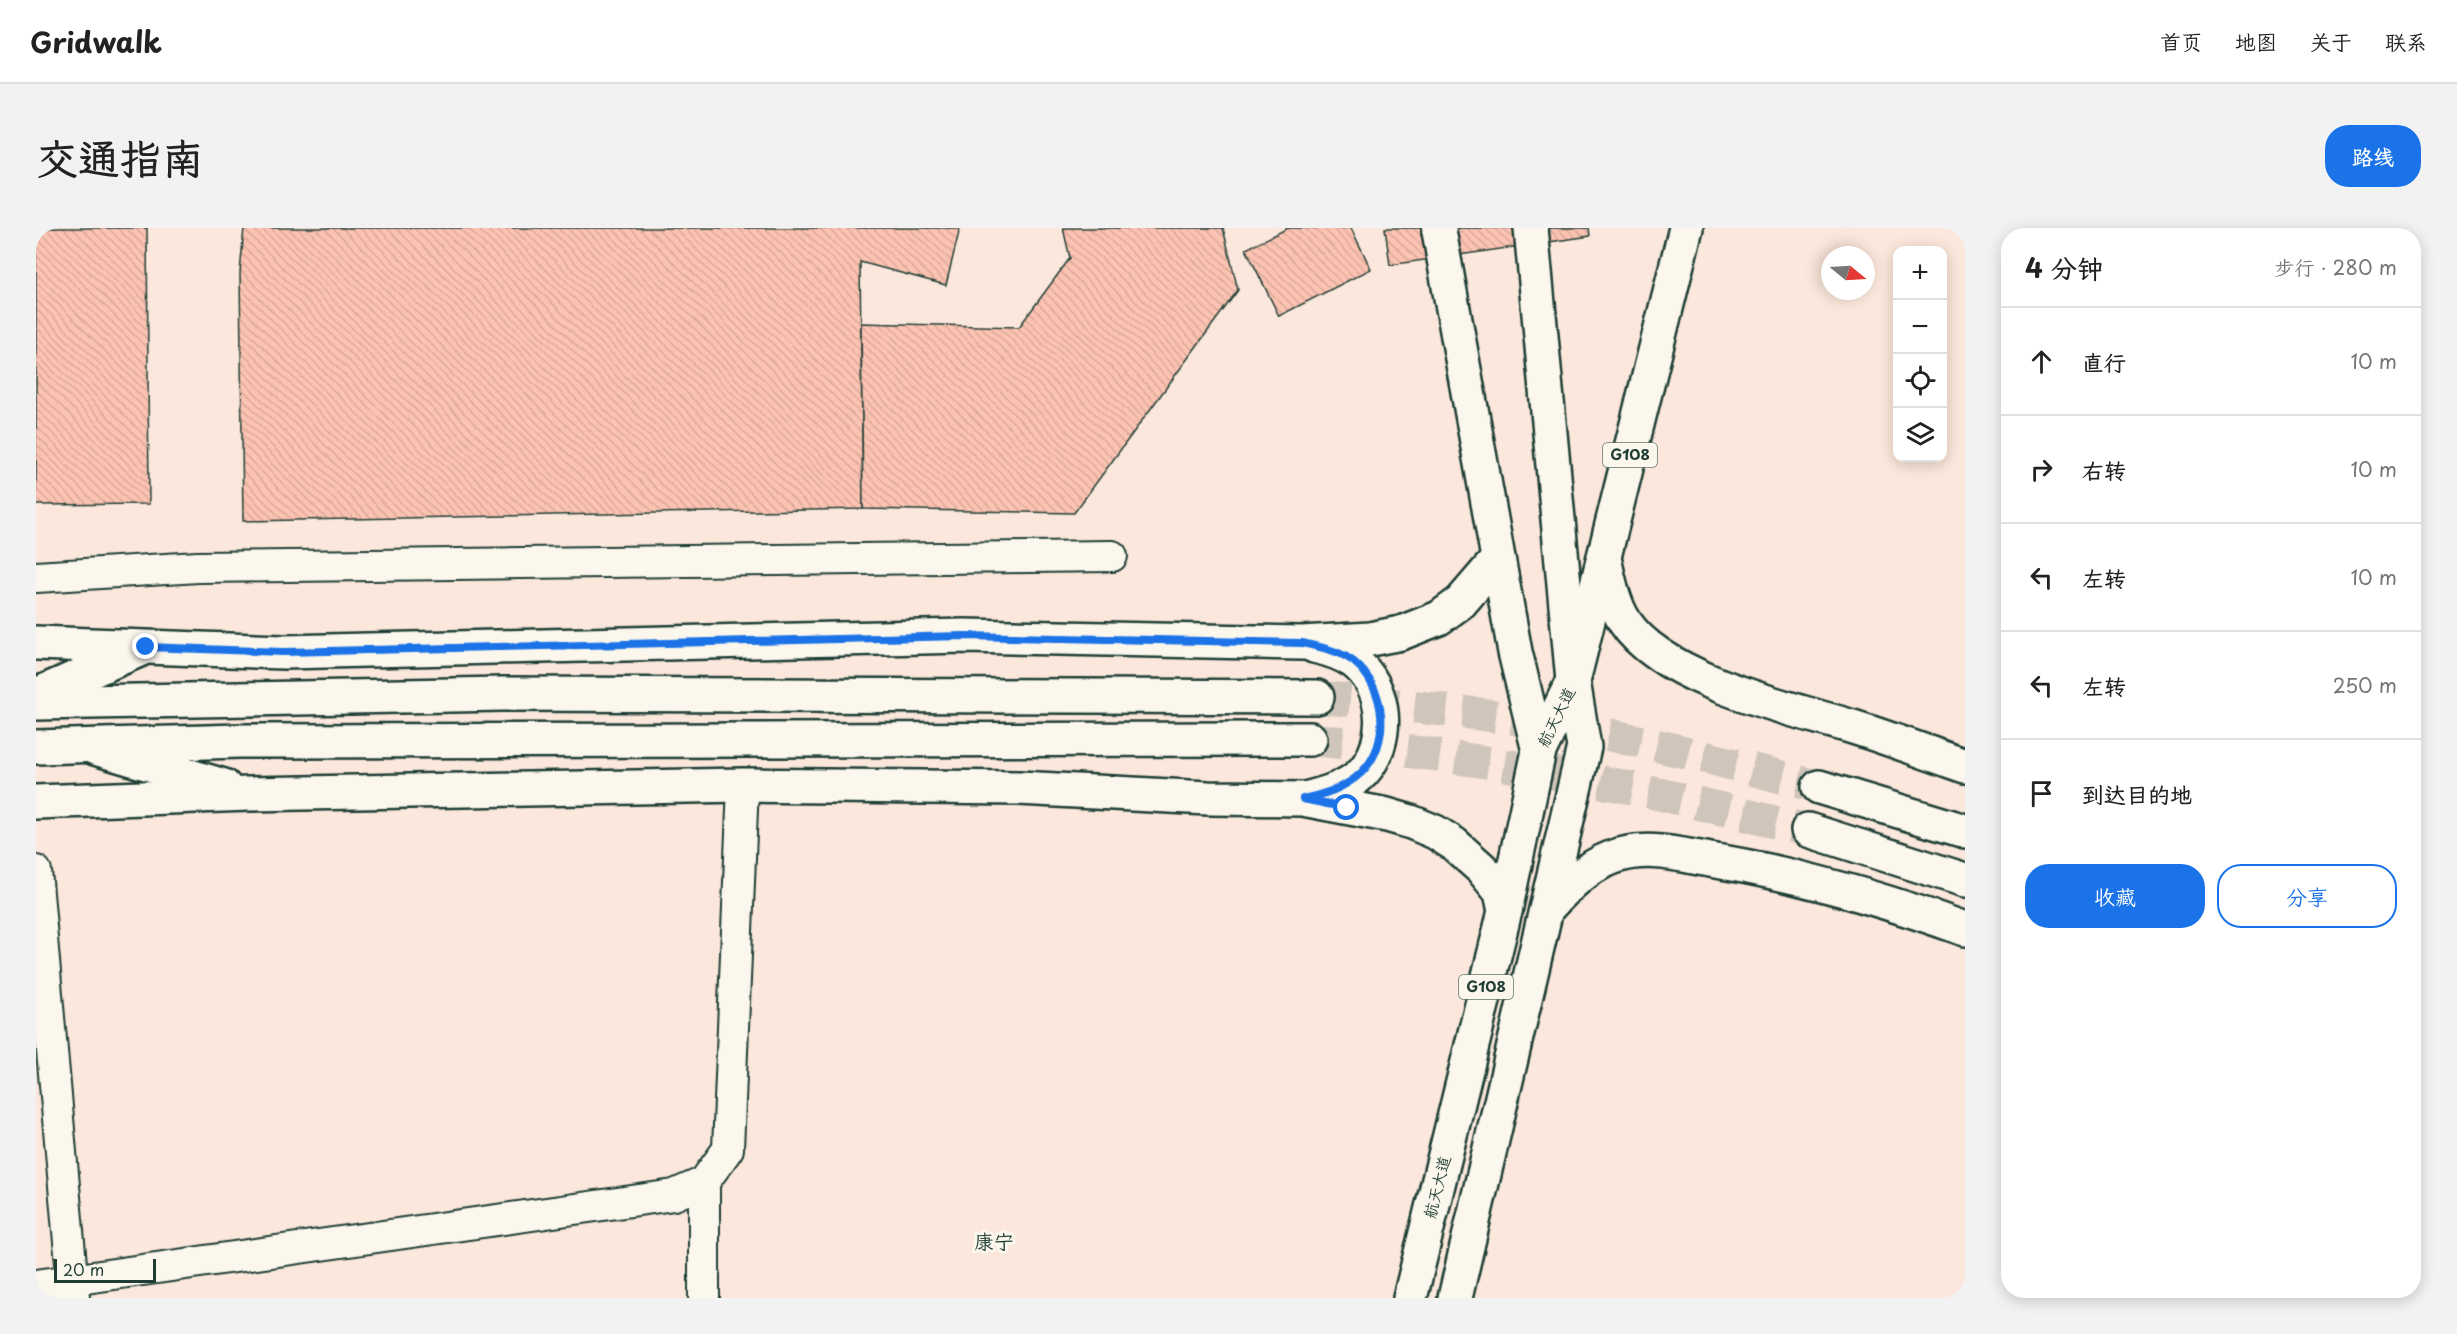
<!DOCTYPE html>
<html lang="zh">
<head>
<meta charset="utf-8">
<style>
  :root { --surface:#fff; --page:#f2f2f2; --text:#222; --muted:#767676; --line:#e0e0e0; --accent:#1a73e8 }
  body { margin:0; font-family:"Playpen Sans","LXGW WenKai TC",sans-serif; background:var(--page); color:var(--text) }
  .controls { position:absolute; right:18px; top:18px; display:grid; overflow:hidden; border-radius:12px; box-shadow:0 3px 15px #0003 }
  .controls button { width:54px; height:54px; display:grid; place-items:center; padding:0; border:0; border-bottom:2px solid var(--line); background:var(--surface); color:var(--text); font:30px sans-serif }
  .compass { position:absolute; left:1785px; top:18px; width:54px; height:54px; border-radius:50%; background:var(--surface); box-shadow:0 3px 15px #0003; rotate:108deg }
  .scale { position:absolute; left:18px; bottom:15px; width:102px; box-sizing:border-box; padding-left:6px; border:3px solid #1f3d34; border-top:0; font-size:16px; line-height:21px; white-space:nowrap; color:#1f3d34; -webkit-text-stroke:4px #fbf7ec; paint-order:stroke }
  .stop { position:absolute; width:18px; height:18px; margin:-14px; border:4px solid #1a73e8; border-radius:50%; background:#fff }
  .stop.end { background:#1a73e8; border-color:#fff; box-shadow:0 2px 6px #0008 }
  .list { margin:0; padding:0; list-style:none }
  h2 { display:flex; justify-content:space-between; align-items:center; height:78px; margin:0; padding:0 24px; font-size:26px }
  h2 small { font-size:20px; font-weight:400; color:var(--muted) }
  .list li { display:grid; grid-template-columns:39px 1fr auto; gap:18px; align-items:center; box-sizing:border-box; height:108px; padding:0 24px; border-top:2px solid var(--line) }
  .list b { display:block; font-size:22px; white-space:nowrap }
  .list em { font-size:20px; font-style:normal; color:var(--muted) }
  .actions { display:flex; gap:12px; padding:18px 24px }
  .actions a { flex:1; padding:14px 0; border:2px solid var(--accent); border-radius:24px; text-align:center; font-size:21px; color:var(--accent) }
  .actions .main { background:var(--accent); color:#fff }
  .icon { flex:none; width:33px; height:33px; fill:none; stroke:currentColor; stroke-width:2; stroke-linecap:round; stroke-linejoin:round }
  .map { position:relative; flex:none; width:1929px; height:1070px; overflow:hidden; border-radius:24px }
  header { display:flex; align-items:center; gap:36px; box-sizing:border-box; height:84px; padding:0 30px; background:var(--surface); border-bottom:2px solid var(--line) }
  header strong { font-size:28px }
  nav { display:flex; gap:33px; margin-inline-start:auto; font-size:21px }
  .intro { display:flex; align-items:center; justify-content:space-between; box-sizing:border-box; height:144px; padding:0 36px }
  h1 { margin:0; font-size:42px }
  .button { padding:15px 27px; border-radius:24px; background:var(--accent); color:#fff; font-size:21px; font-weight:700 }
  main { display:flex; gap:36px; padding:0 36px }
  aside { flex:1; background:var(--surface); border-radius:24px; box-shadow:0 3px 15px #0003 }
  .map>svg:first-child { display:block }
  .building { fill:url(#building-back-hatch); stroke:#1f3d34; stroke-width:1.5 }
  .lines { fill:none; stroke-linecap:round; stroke-linejoin:round }
  .secondary-tunnel { stroke:#cfc5ba; stroke-width:33; stroke-dasharray:33 16; stroke-linecap:butt }
  .minor-casing { stroke:#1f3d34; stroke-width:34 }
  .tertiary-casing { stroke:#1f3d34; stroke-width:38 }
  .secondary-casing { stroke:#1f3d34; stroke-width:38 }
  .trunk-casing { stroke:#1f3d34; stroke-width:38 }
  .motorway-casing { stroke:#1f3d34; stroke-width:38 }
  .minor { stroke:#fbf7ec; stroke-width:30 }
  .tertiary { stroke:#fbf7ec; stroke-width:33 }
  .secondary { stroke:#fbf7ec; stroke-width:33 }
  .trunk { stroke:#fbf7ec; stroke-width:33 }
  .motorway { stroke:#fbf7ec; stroke-width:33 }
  .route { stroke:#1a73e8; stroke-width:8 }
  .labels { text-anchor:middle; stroke-width:6; stroke-linejoin:round; paint-order:stroke }
  .shield { fill:#fbf7ec; stroke:#61756b; stroke-width:1.5 }
  .shield-label { font-size:15px; font-weight:bold; fill:#1f3d34 }
  .street-label { font-size:16px; fill:#1f3d34; stroke:#fbf7ec }
  .quarter-label { font-size:20px; fill:#1f3d34; stroke:#fbf7ec }
</style>
</head>
<body>
<header>
<strong>Gridwalk</strong>
<nav><a>首页</a><a>地图</a><a>关于</a><a>联系</a></nav>
</header>
<div class="intro"><h1>交通指南</h1><a class="button">路线</a></div>
<main>
<div class="map">
<svg width="1929" height="1070" viewBox="0 0 1929 1070">
  <defs>
    <pattern id="building-back-hatch" width="6" height="6" patternUnits="userSpaceOnUse" patternTransform="scale(1.5)"><rect width="6" height="6" fill="#fcc3b2"/><path d="M-1 5l2 2M0 0l6 6M5-1l2 2" fill="none" stroke="#d8a89a"/></pattern>
  </defs>
  <rect width="100%" height="100%" fill="#fbe7db"/>
  <filter id="ink" filterUnits="userSpaceOnUse"><feTurbulence type="fractalNoise" baseFrequency=".0167" numOctaves="2"/><feDisplacementMap in="SourceGraphic" scale="12" xChannelSelector="R" yChannelSelector="G"/><feConvolveMatrix kernelMatrix="1 2 1 2 8 2 1 2 1" color-interpolation-filters="sRGB"/></filter>
  <g filter="url(#ink)">
    <g class="building">
      <path d="M 0,0 L 111,0 L 113,276 L 0,277 Z"/>
      <path d="M 208,0 L 924,0 L 910,57 L 824,34 L 827,281 L 207,293 L 204,45 Z"/>
      <path d="M 1027,0 L 1187,0 L 1202,62 L 1038,285 L 827,281 L 825,95 L 983,99 L 1034,30 Z"/>
      <path d="M 1252,0 L 1315,0 L 1335,41 L 1243,88 L 1210,21 Z"/>
      <path d="M 1349,0 L 1553,0 L 1554,8 L 1354,37 Z"/>
    </g>
    <g class="lines">
      <g class="secondary-tunnel">
        <path d="M 1281,469 C 1361,477 1441,484 1521,497 C 1609,512 1696,536 1783,559"/>
        <path d="M 1274,511 C 1375,523 1476,536 1576,556 C 1642,569 1707,587 1772,602"/>
      </g>
      <defs>
        <g id="minor">
          <path d="M 0,349 L 162,339 L 1076,328"/>
          <path d="M 0,643 L 38,1070"/>
          <path d="M 0,1057 L 638,967 L 668,954 L 692,921 L 707,557"/>
          <path d="M 668,1070 L 668,954"/>
        </g>
        <g id="tertiary">
          <path d="M 1568,330 C 1573,352 1577,375 1589,394 C 1627,452 1753,480 1817,499 C 1855,511 1892,525 1929,538"/>
          <path d="M 0,415 L 248,424 L 928,408 L 1266,415 L 1334,411 L 1365,405 L 1403,390 L 1425,374 L 1462,331"/>
          <path d="M 0,467 L 103,422"/>
          <path d="M 59,520 L 188,558"/>
          <path d="M 1269,571 C 1289,566 1312,560 1327,544 C 1355,513 1351,458 1317,433 C 1305,425 1292,421 1278,418"/>
          <path d="M 0,574 L 213,566 L 707,557 L 983,560 L 1172,570 L 1267,571 L 1351,587 L 1375,594 L 1399,604 L 1418,616 L 1446,641 L 1465,664 L 1469,683"/>
          <path d="M 1511,680 C 1530,660 1549,640 1575,630 C 1608,617 1641,626 1674,632 C 1761,646 1846,671 1929,701"/>
        </g>
        <g id="secondary">
          <path d="M 0,475 L 467,466 L 1281,469"/>
          <path d="M 0,519 L 204,513 L 1274,511"/>
          <path d="M 1783,559 L 1929,603"/>
          <path d="M 1772,602 L 1929,652"/>
        </g>
        <g id="trunk">
          <path d="M 1403,3 L 1479,424 L 1503,523"/>
          <path d="M 1374,1070 L 1469,683 L 1503,523 L 1537,453 L 1650,0"/>
          <path d="M 1419,1070 L 1548,519 L 1537,453 L 1495,0"/>
        </g>
        <path id="motorway" d="M 1403,0 L 1403,3"/>
      </defs>
      <use href="#minor" class="minor-casing"/>
      <use href="#tertiary" class="tertiary-casing"/>
      <use href="#secondary" class="secondary-casing"/>
      <use href="#trunk" class="trunk-casing"/>
      <use href="#motorway" class="motorway-casing"/>
      <use href="#minor" class="minor"/>
      <use href="#tertiary" class="tertiary"/>
      <use href="#secondary" class="secondary"/>
      <use href="#trunk" class="trunk"/>
      <use href="#motorway" class="motorway"/>
    </g>
  </g>
  <g class="lines" filter="url(#ink)">
    <path class="route" d="M 110,419 L 248,424 L 928,408 L 1266,415 C 1284,419 1303,422 1318,434 C 1350,460 1356,515 1325,545 C 1309,560 1289,566 1267,571 L 1311,580"/>
  </g>
  <g class="labels">
    <g class="shield">
      <rect x="1567" y="215" width="54" height="24" rx="4.5"/>
      <rect x="1423" y="747" width="54" height="24" rx="4.5"/>
    </g>
    <g class="shield-label">
      <text x="1594" y="232">G108</text>
      <text x="1450" y="764">G108</text>
    </g>
    <g class="street-label">
      <text transform="translate(1520 489) rotate(-64)" y="6">航天大道</text>
      <text transform="translate(1401 959) rotate(-76)" y="6">航天大道</text>
    </g>
    <g class="quarter-label">
      <text x="958" y="1021">康宁</text>
    </g>
  </g>
</svg>
<div class="controls">
<button>+</button>
<button>−</button>
<button><svg class="icon" aria-label="locate" viewBox="0 0 24 24"><circle cx="12" cy="12" r="6"/><path d="M12 2v4M12 18v4M2 12h4M18 12h4"/></svg></button>
<button><svg class="icon" aria-label="layers" viewBox="0 0 24 24"><path d="M12 4l9 5-9 5-9-5zM3 14l9 5 9-5"/></svg></button>
</div>
<svg class="compass" viewBox="-18 -18 36 36"><path d="M0-13l5 13h-10z" fill="#e53935"/><path d="M0 13l5-13h-10z" fill="#767676"/></svg>
<div class="scale">20 m</div>
<div class="stop" style="left:1311px;top:580px"></div>
<div class="stop end" style="left:110px;top:419px"></div>
</div>
<aside>
<h2>4 分钟<small>步行 · 280 m</small></h2>
<ul class="list">
<li><svg class="icon" aria-label="ahead" viewBox="0 0 24 24"><path d="M12 20V5M6 11l6-6 6 6"/></svg><div><b>直行</b></div><em>10 m</em></li>
<li><svg class="icon" aria-label="right" viewBox="0 0 24 24"><path d="M7 20v-9h11M14 6l5 5-5 5"/></svg><div><b>右转</b></div><em>10 m</em></li>
<li><svg class="icon" aria-label="left" viewBox="0 0 24 24"><path d="M17 20v-9H6M10 6l-5 5 5 5"/></svg><div><b>左转</b></div><em>10 m</em></li>
<li><svg class="icon" aria-label="left" viewBox="0 0 24 24"><path d="M17 20v-9H6M10 6l-5 5 5 5"/></svg><div><b>左转</b></div><em>250 m</em></li>
<li><svg class="icon" aria-label="arrive" viewBox="0 0 24 24"><path d="M6 21V4h12l-3 4 3 4H6"/></svg><div><b>到达目的地</b></div></li>
</ul>
<div class="actions"><a class="main">收藏</a><a>分享</a></div>
</aside>
</main>
</body>
</html>
